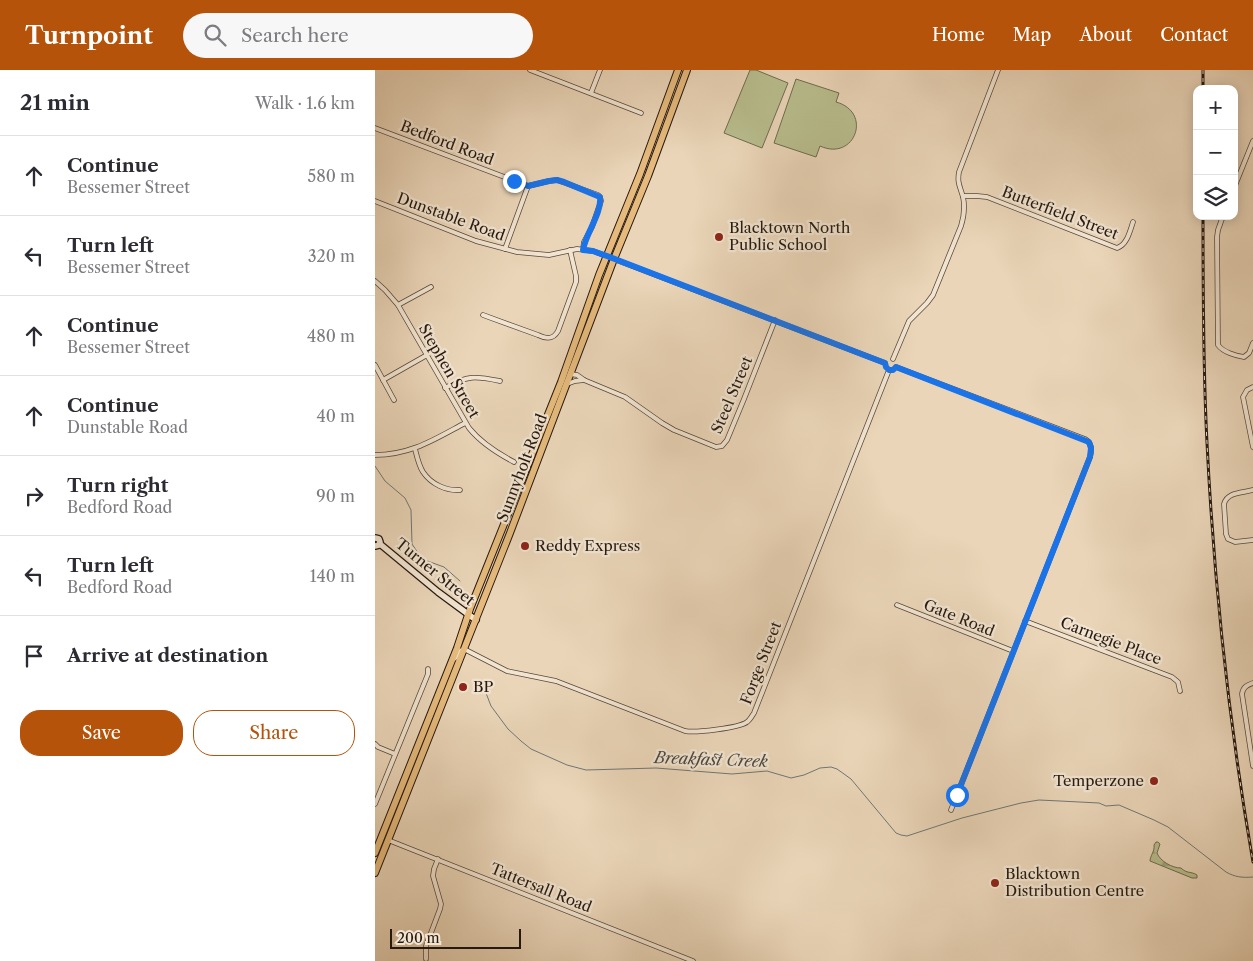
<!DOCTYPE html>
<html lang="en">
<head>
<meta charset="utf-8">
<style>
  :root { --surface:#fff; --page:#f7f7f7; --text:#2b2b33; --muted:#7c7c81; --line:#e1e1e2; --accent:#b45309 }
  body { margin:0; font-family:"Libre Caslon Text",serif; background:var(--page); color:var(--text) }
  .controls { position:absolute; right:15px; top:15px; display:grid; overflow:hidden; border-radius:10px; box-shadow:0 2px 12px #0003 }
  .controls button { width:45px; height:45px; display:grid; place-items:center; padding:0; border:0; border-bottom:1px solid var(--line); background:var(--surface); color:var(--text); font:25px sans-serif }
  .scale { position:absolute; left:15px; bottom:12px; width:131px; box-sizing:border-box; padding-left:5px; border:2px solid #271910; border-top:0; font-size:14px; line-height:18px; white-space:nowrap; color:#271910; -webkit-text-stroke:4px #f1e4d1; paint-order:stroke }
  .stop { position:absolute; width:15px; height:15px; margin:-11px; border:4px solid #1a73e8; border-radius:50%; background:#fff }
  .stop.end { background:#1a73e8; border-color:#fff; box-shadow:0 1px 5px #0008 }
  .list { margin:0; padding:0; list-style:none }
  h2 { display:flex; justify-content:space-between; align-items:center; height:65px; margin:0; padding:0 20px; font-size:21px }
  h2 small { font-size:16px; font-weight:400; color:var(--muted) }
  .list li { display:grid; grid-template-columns:32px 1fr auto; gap:15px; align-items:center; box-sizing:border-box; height:80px; padding:0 20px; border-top:1px solid var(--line) }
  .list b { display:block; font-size:19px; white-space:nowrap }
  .list p { margin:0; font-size:16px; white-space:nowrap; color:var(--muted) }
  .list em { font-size:16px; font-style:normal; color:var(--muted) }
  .actions { display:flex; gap:10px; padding:15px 20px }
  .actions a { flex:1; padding:11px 0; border:1px solid var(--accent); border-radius:20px; text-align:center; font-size:18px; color:var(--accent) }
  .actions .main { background:var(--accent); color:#fff }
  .icon { flex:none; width:28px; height:28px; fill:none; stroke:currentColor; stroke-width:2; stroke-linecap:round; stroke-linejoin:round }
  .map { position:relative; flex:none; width:878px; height:891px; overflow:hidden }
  header { display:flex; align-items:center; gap:30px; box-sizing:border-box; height:70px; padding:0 25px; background:var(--accent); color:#fff }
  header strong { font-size:24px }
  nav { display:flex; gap:28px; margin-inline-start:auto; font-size:18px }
  .search { width:350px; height:45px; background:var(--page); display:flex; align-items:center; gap:12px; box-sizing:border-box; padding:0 18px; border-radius:28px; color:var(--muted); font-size:19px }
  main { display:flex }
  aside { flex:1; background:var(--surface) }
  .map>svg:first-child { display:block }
  .green { fill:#b8bd8e; stroke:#706b4f }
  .forest { fill:url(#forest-firs); stroke:#706b4f }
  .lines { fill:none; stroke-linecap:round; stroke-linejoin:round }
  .stream { stroke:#6e7776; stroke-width:1 }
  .street-casing { stroke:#58483a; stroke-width:5.5 }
  .secondary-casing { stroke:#271910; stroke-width:8 }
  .primary-casing { stroke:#271910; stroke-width:8 }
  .street { stroke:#f1e4d1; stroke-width:4 }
  .secondary { stroke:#f1e4d1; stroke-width:5.5 }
  .primary { stroke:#e5ba7c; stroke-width:6 }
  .rail-casing { stroke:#271910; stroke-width:3 }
  .rail { stroke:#f1e4d1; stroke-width:1; stroke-dasharray:4; stroke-linecap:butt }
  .route { stroke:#1a73e8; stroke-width:6 }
  .poi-dot { fill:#8f2418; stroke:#f1e4d1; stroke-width:2 }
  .labels { text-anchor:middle; stroke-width:4.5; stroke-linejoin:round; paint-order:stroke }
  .street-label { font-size:15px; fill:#271910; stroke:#f1e4d1 }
  .poi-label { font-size:15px; fill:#271910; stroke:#f1e4d1; text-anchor:start }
  .water-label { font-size:16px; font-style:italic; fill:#4b4843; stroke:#f1e4d1 }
</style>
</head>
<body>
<header>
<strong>Turnpoint</strong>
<div class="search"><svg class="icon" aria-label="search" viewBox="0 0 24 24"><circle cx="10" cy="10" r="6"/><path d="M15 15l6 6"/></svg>Search here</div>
<nav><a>Home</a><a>Map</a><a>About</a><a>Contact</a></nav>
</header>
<main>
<aside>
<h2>21 min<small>Walk · 1.6 km</small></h2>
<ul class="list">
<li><svg class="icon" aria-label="ahead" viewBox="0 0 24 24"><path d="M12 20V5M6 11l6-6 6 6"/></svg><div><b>Continue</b><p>Bessemer Street</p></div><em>580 m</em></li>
<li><svg class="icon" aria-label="left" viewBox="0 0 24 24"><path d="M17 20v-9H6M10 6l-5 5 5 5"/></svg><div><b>Turn left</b><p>Bessemer Street</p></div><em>320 m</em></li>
<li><svg class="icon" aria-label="ahead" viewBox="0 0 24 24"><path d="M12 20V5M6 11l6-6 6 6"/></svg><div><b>Continue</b><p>Bessemer Street</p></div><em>480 m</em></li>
<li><svg class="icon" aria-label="ahead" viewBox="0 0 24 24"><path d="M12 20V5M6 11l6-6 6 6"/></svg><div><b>Continue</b><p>Dunstable Road</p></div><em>40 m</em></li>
<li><svg class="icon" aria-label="right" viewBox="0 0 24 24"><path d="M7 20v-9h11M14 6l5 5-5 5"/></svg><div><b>Turn right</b><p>Bedford Road</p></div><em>90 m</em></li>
<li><svg class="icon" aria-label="left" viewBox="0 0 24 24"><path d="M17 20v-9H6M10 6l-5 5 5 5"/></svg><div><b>Turn left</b><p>Bedford Road</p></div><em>140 m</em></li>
<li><svg class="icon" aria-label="arrive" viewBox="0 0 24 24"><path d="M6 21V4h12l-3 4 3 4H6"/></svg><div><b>Arrive at destination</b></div></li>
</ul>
<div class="actions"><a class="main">Save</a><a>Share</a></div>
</aside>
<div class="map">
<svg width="878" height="891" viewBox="0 0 878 891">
  <defs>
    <pattern id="forest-firs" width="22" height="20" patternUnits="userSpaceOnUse" patternTransform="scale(1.25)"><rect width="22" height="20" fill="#b8bd8e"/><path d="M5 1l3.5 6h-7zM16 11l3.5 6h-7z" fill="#9ea279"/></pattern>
  </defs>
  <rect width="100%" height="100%" fill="#ead5b8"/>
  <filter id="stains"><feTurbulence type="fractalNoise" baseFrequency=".004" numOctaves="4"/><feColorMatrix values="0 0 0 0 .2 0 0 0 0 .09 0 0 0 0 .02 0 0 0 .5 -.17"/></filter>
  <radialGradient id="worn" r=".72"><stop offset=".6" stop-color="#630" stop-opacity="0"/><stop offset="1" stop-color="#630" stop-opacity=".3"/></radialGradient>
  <g class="green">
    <path d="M 375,0 L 381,0 L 413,13 L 387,78 L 349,63 Z"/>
    <path d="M 421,9 L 464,23 L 461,32 C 498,42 480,92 445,76 L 441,87 L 399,73 Z"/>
  </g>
  <path class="forest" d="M 781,772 L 783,772 L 785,774 L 782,783 C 785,791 797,798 806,798 C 812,804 816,801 822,805 L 822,808 L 817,808 L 775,791 C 775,786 780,781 779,775 Z"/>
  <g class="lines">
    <g class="stream">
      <path d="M 0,396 L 10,411 L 30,428 L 36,440 L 37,474 L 47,489 L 69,497 L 85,511"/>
      <path d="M 108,610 L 111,623 L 116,636 L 133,659 L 146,671 L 156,679 L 192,695 L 211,700 L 281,698 L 357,704 L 392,701 L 416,708 L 429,705 L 445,698 L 456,697 L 462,699 L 476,709 L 521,763 L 526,765 L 532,766 L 587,748 L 646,733 L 664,730 L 685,731 L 724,733 L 731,736 L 744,735 L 779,750 L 793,757 L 851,802 C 860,807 867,808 878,807"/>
    </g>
    <defs>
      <g id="street">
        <path d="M 155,0 L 266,43"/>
        <path d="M 216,23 L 225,0"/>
        <path d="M 0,58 L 153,116 L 174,111 L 182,110 L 223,125 L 225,127 L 226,131 L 217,157 L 209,172 L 208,179"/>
        <path d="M 859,118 L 878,71"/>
        <path d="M 588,126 L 602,126 L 612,127 L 742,178 C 752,175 755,161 758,152"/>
        <path d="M 0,131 L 101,171 L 142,182 L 174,185 L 202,179 L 218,181 L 510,293"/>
        <path d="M 848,146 L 843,160 L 842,167 L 843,275 C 848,282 861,286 869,287 L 874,283 L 878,273"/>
        <path d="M 130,179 L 153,116"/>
        <path d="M 0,211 L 10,220 L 23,235 L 94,358 C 106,373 122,383 139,392"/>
        <path d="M 23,235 L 56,217"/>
        <path d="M 108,245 L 163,265 C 171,269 178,270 183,261 L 201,212 L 201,206 L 195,180"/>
        <path d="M 518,289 L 534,251 L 552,233 L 558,225 L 586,156 C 589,146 590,136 588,127 C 585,116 582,113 584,102 L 623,0"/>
        <path d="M 0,295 L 19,330"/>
        <path d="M 521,297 L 710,369 C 717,373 717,380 715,387 L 576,740"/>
        <path d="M 195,304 L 202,305 L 209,310 L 250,327 L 287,353 L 299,360 L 341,377 L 347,376 L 352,370 L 369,329 L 400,250"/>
        <path d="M 8,310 L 52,285"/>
        <path d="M 192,314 L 200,311 L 209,310"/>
        <path d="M 878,317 L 872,320 L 868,327 L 878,377"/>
        <path d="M 70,318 C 93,305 100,306 125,311"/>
        <path d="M 40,379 C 42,387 44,396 48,402 C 56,414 71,421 85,420"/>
        <path d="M 0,385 C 36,385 60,369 90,353"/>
        <path d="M 878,420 C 867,423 852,422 849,434 L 851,464 L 853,469 L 860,472 L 878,470"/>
        <path d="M 522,535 L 638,581"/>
        <path d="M 650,551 L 797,607 L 803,612 L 805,621"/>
        <path d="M 79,589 L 83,586 L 85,581 L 89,579 L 132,601 L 181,611 L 310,661 C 320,663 364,658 372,652 C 375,650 377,646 379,643 L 514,300"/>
        <path d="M 878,613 C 872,615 868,617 867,624 L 878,696"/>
        <path d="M 0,674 L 3,677 L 20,684"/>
        <path d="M 0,734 L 53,604 L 53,599"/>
        <path d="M 13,770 L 318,891"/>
        <path d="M 51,889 L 51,876 L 65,839 L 66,834 L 58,806 L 59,799 L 63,789"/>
      </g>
      <g id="secondary">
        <path d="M 0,468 L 4,469 L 5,472 L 4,475 L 0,476"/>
        <path d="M 5,474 L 63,522 L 101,550"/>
      </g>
      <g id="primary">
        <path d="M 0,783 L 82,578 L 95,539 L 186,312 L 224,205 L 265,104 L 303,0"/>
        <path d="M 0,803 L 135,463 L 239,189 L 273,106 L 312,0"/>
      </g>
    </defs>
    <use href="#street" class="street-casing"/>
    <use href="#secondary" class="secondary-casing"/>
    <use href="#primary" class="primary-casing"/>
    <use href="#street" class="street"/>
    <use href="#secondary" class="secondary"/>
    <use href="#primary" class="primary"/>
    <defs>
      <g id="rail">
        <path d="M 828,0 L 828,19"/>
        <path d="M 828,146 C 828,222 828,297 832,373 C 839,513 854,654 878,792"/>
      </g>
    </defs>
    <use href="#rail" class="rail-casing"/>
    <use href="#rail" class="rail"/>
  </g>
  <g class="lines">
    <path class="route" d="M 139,111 L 153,116 L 174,111 L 182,110 L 189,112 L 225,127 C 227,143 211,163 208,180 L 218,181 L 232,186 L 502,290 L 510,293 L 511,297 L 514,300 L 518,300 L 521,297 L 714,372 L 716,378 L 715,387 L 582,725"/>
  </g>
  <g class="poi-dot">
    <circle cx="344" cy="167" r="5"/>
    <circle cx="150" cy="476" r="5"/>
    <circle cx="88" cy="617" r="5"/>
    <circle cx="779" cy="711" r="5"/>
    <circle cx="620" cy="813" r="5"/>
  </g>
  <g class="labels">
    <g class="street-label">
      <text transform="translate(72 73) rotate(21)" y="5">Bedford Road</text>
      <text transform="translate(685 143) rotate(21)" y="5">Butterfield Street</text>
      <text transform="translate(76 147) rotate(20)" y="5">Dunstable Road</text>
      <text transform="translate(74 301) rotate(60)" y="5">Stephen Street</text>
      <text transform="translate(357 325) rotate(-67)" y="5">Steel Street</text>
      <text transform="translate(147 398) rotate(-69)" y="5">Sunnyholt Road</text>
      <text transform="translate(60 502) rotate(39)" y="5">Turner Street</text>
      <text transform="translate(584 548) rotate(22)" y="5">Gate Road</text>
      <text transform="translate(736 571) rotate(21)" y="5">Carnegie Place</text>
      <text transform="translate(386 593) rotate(-69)" y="5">Forge Street</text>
      <text transform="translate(166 818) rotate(22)" y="5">Tattersall Road</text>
    </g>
    <g class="poi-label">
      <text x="354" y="163">Blacktown North<tspan x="354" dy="17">Public School</tspan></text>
      <text x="160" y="481">Reddy Express</text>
      <text x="98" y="622">BP</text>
      <text x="769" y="716" text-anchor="end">Temperzone</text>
      <text x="630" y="809">Blacktown<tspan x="630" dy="17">Distribution Centre</tspan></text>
    </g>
    <g class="water-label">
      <text transform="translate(336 689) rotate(2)" y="6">Breakfast Creek</text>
    </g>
  </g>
  <rect width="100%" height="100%" filter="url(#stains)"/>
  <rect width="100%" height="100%" fill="url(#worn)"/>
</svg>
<div class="controls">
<button>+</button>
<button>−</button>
<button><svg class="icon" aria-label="layers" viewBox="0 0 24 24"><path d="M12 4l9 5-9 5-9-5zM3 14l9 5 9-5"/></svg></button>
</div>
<div class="scale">200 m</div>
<div class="stop" style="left:582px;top:725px"></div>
<div class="stop end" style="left:139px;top:111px"></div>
</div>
</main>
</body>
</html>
